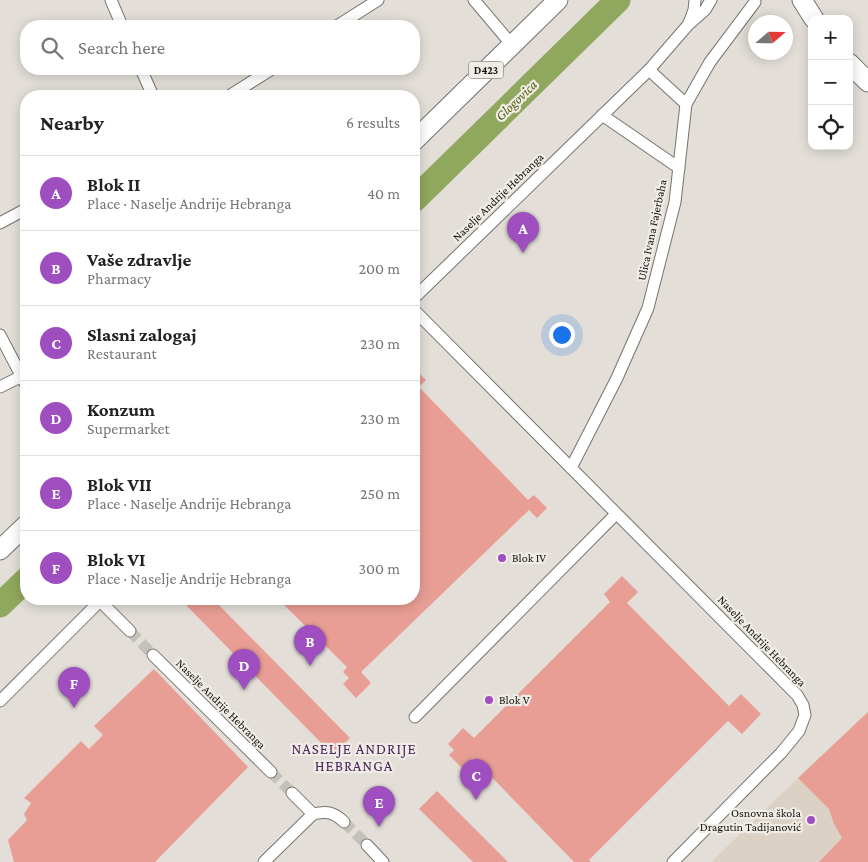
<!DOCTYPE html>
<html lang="en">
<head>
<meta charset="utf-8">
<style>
  :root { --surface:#fff; --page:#f2f2f2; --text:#222; --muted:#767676; --line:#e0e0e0; --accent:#9f4ebf }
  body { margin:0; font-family:"Crimson Pro",serif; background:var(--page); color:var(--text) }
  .controls { position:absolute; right:15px; top:15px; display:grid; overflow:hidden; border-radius:10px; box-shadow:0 2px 12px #0003 }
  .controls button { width:45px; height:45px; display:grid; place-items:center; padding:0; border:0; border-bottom:1px solid var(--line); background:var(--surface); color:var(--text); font:25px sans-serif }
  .compass { position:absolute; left:748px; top:15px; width:45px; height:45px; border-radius:50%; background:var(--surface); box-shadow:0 2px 12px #0003; rotate:70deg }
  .you { position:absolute; left:561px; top:334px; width:18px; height:18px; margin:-12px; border:4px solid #fff; border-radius:50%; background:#1a73e8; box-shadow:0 0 0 8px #1a73e833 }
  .badge { display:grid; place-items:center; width:32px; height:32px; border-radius:50%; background:var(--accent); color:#fff; font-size:16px; font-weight:700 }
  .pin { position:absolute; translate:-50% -41px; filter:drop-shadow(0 1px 2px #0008) }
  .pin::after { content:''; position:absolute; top:26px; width:18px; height:15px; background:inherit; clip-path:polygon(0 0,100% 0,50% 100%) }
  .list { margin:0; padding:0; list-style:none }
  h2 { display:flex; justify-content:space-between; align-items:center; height:65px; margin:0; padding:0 20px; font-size:21px }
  h2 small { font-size:16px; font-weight:400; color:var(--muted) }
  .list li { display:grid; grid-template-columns:32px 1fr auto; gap:15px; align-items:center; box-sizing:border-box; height:75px; padding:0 20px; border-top:1px solid var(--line) }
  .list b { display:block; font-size:19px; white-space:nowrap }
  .list p { margin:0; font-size:16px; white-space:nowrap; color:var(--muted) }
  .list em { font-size:16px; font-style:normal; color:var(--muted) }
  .icon { flex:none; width:28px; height:28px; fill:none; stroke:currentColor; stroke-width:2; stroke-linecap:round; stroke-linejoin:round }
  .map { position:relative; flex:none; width:868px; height:862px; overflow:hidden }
  .search { position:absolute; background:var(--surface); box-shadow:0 2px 12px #0003; left:20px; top:20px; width:400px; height:55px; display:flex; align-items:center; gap:12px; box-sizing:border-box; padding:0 18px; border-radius:20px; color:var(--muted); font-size:19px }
  .panel { position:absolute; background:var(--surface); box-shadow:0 2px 12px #0003; left:20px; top:90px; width:400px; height:515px; border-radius:20px }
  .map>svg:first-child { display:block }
  .built { fill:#dbd2c5 }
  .green { fill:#e89e94 }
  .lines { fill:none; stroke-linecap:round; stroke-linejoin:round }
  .river { stroke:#90a85d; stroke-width:25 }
  .minor-tunnel { stroke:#c4c1ba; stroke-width:11; stroke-dasharray:11 5.5; stroke-linecap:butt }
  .minor-casing { stroke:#77736e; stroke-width:13 }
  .primary-casing { stroke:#77736e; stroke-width:21 }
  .minor { stroke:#fff; stroke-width:11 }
  .primary { stroke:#fff; stroke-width:19 }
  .poi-dot { fill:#9f4ebf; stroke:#f0ece6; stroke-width:2 }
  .labels { text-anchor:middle; stroke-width:4.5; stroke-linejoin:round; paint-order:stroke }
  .shield { fill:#f0ece6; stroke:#575652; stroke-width:1 }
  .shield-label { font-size:11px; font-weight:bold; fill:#161513 }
  .street-label { font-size:12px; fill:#161513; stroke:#f0ece6 }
  .poi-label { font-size:12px; fill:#161513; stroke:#f0ece6; text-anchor:start }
  .water-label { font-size:14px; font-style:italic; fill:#4a5f07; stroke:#f0ece6 }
  .quarter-label { font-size:15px; letter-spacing:1px; fill:#4b255b; stroke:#f0ece6 }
</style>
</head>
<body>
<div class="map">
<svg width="868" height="862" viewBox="0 0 868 862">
  <rect width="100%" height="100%" fill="#e3dfd8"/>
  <path class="built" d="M 868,712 L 868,862 L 711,862 L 798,778 Z"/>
  <g class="green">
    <path d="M 414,368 L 426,380 L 419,387 L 528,500 L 534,495 L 547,508 L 537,518 L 529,510 L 361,672 L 371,683 L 356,698 L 343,684 L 349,678 L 343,672 L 347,667 L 278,599 L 414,599 Z"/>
    <path d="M 622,576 L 638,592 L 627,603 L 729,706 L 741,694 L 761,714 L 742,734 L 728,721 L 589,860 L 591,862 L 574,862 L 473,758 L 462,768 L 449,755 L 454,750 L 448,744 L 463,728 L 474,738 L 610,602 L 604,594 Z"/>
    <path d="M 180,599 L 213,599 L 350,738 L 333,755 Z"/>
    <path d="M 154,669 L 248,767 L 155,862 L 14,862 L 8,840 L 27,820 L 24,814 L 31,803 L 24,798 L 81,741 L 89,749 L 103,735 L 94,726 Z"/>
    <path d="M 868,712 L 868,862 L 819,862 L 842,838 L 834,824 L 829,809 L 798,778 Z"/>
    <path d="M 437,791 L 508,862 L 473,862 L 419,809 Z"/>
  </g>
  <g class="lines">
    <g class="river">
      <path d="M 414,200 L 618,0"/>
      <path d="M 0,605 L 26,580"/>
    </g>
    <g class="minor-tunnel">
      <path d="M 130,631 L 153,655"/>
      <path d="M 271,772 L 292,793"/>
      <path d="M 344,822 L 367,845"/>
    </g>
    <defs>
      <g id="minor">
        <path d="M 111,0 L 122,26"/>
        <path d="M 474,0 L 512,45"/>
        <path d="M 689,23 L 694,10 L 695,0"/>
        <path d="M 337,26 L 378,0"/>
        <path d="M 141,69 L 153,96"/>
        <path d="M 649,70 L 686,104"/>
        <path d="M 229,96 L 272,69"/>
        <path d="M 602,115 L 679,168"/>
        <path d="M 0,223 L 26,209"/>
        <path d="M 414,298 L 649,70 L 688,25 L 705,10 L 711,0"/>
        <path d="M 414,310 L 797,695 L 803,705 L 805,715 L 799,731 L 781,753 L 673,862"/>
        <path d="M 0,335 L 26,385"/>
        <path d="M 0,387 L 22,376"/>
        <path d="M 571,468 L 617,378 L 648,308 L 675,202 L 686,104 L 710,62 L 755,2"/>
        <path d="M 100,601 L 130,631"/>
        <path d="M 153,655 L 271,772"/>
        <path d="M 0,701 L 102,599"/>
        <path d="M 415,717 L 616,514"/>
        <path d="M 313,814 C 327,811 334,812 344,822"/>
        <path d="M 367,845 L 383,862"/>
        <path d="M 264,862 L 313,814 L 292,793"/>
      </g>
      <g id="primary">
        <path d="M 802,0 L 814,19"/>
        <path d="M 849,63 L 868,82"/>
        <path d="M 414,141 L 558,0"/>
        <path d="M 0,550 L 26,525"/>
      </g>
    </defs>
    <use href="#minor" class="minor-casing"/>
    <use href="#primary" class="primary-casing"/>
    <use href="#minor" class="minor"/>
    <use href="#primary" class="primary"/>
  </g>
  <g class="poi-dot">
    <circle cx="502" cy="558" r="5"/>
    <circle cx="489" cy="700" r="5"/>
    <circle cx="811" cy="820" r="5"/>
  </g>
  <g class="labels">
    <rect class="shield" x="468.5" y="61.5" width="35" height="17" rx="4"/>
    <g class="shield-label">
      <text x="486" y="74">D423</text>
    </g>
    <g class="street-label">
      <text transform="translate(498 197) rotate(-44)" y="4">Naselje Andrije Hebranga</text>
      <text transform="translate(652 230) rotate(-78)" y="4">Ulica Ivana Fajerbaha</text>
      <text transform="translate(762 641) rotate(46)" y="4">Naselje Andrije Hebranga</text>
      <text transform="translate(221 704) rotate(45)" y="4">Naselje Andrije Hebranga</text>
    </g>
    <g class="poi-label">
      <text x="512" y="562">Blok IV</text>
      <text x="499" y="704">Blok V</text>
      <text x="801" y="817" text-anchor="end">Osnovna škola<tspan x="801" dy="14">Dragutin Tadijanović</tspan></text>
    </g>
    <g class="water-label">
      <text transform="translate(516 100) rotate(-44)" y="5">Glogovica</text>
    </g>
    <g class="quarter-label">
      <text x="354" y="754">NASELJE ANDRIJE<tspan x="354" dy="17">HEBRANGA</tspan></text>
    </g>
  </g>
</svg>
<div class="controls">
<button>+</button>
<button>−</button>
<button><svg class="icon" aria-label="locate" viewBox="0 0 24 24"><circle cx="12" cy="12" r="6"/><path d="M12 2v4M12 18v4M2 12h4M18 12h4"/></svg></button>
</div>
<svg class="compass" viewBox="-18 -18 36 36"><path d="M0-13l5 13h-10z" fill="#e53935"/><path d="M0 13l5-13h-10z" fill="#767676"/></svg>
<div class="you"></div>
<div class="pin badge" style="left:523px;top:253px">A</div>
<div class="pin badge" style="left:310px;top:666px">B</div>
<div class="pin badge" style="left:476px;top:800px">C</div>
<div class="pin badge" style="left:244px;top:690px">D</div>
<div class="pin badge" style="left:379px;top:827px">E</div>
<div class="pin badge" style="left:74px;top:708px">F</div>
<div class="search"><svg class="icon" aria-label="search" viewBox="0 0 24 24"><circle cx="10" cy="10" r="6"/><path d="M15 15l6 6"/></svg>Search here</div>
<section class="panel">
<h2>Nearby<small>6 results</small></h2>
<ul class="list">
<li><span class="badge">A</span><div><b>Blok II</b><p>Place · Naselje Andrije Hebranga</p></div><em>40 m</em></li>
<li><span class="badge">B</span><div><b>Vaše zdravlje</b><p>Pharmacy</p></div><em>200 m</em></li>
<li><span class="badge">C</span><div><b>Slasni zalogaj</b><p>Restaurant</p></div><em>230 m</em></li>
<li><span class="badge">D</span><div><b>Konzum</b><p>Supermarket</p></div><em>230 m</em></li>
<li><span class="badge">E</span><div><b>Blok VII</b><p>Place · Naselje Andrije Hebranga</p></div><em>250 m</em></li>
<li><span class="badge">F</span><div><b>Blok VI</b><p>Place · Naselje Andrije Hebranga</p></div><em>300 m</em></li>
</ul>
</section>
</div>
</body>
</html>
